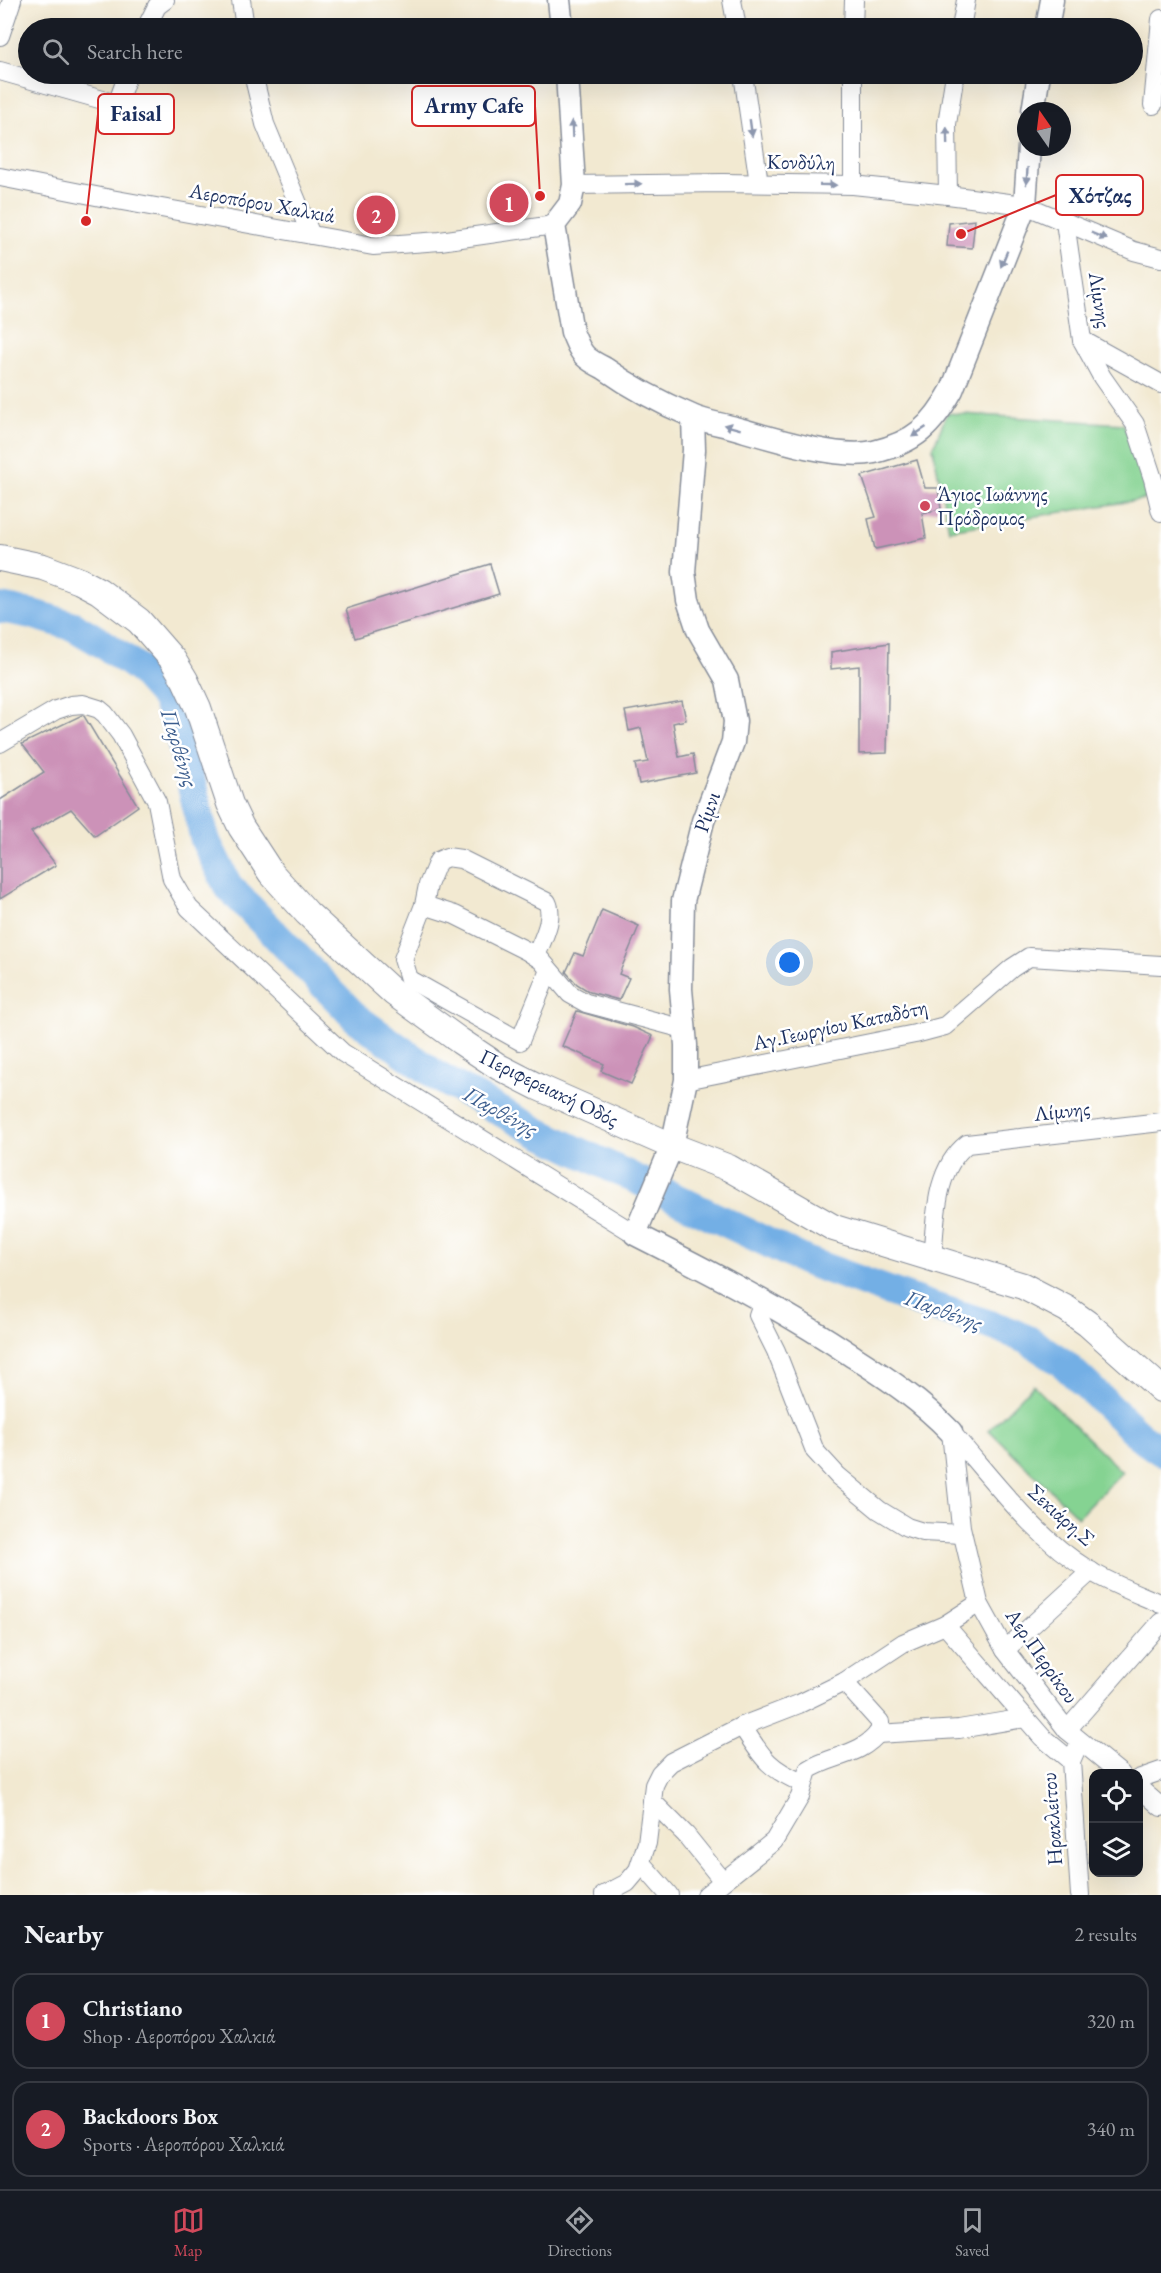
<!DOCTYPE html>
<html lang="en">
<head>
<meta charset="utf-8">
<style>
  :root { --surface:#171b24; --page:#20242c; --text:#f1f3f6; --muted:#9ea1a6; --line:#363941; --accent:#d1495b }
  body { margin:0; font-family:"EB Garamond",serif; background:var(--page); color:var(--text) }
  .controls { position:absolute; right:18px; bottom:18px; display:grid; overflow:hidden; border-radius:12px; box-shadow:0 6px 24px #0002 }
  .controls button { width:54px; height:54px; display:grid; place-items:center; padding:0; border:0; border-bottom:2px solid var(--line); background:var(--surface); color:var(--text); font:30px sans-serif }
  .compass { position:absolute; left:1017px; top:102px; width:54px; height:54px; border-radius:50%; background:var(--surface); box-shadow:0 6px 24px #0002; rotate:346deg }
  .you { position:absolute; left:790px; top:963px; width:21px; height:21px; margin:-15px; border:4px solid #fff; border-radius:50%; background:#1a73e8; box-shadow:0 0 0 9px #1a73e833 }
  .badge { display:grid; place-items:center; width:39px; height:39px; border-radius:50%; background:var(--accent); color:#fff; font-size:20px; font-weight:700 }
  .pin { position:absolute; translate:-50% -50%; border:3px solid #fff; box-shadow:0 2px 6px #0006 }
  .list { margin:0; padding:0; list-style:none }
  h2 { display:flex; justify-content:space-between; align-items:center; height:78px; margin:0; padding:0 24px; font-size:26px }
  h2 small { font-size:20px; font-weight:400; color:var(--muted) }
  .list li { display:grid; grid-template-columns:39px 1fr auto; gap:18px; align-items:center; box-sizing:border-box; height:96px; margin:0 12px 12px; padding:0 12px; border:2px solid var(--line); border-radius:18px }
  .list b { display:block; font-size:22px; white-space:nowrap }
  .list p { margin:0; font-size:20px; white-space:nowrap; color:var(--muted) }
  .list em { font-size:20px; font-style:normal; color:var(--muted) }
  .icon { flex:none; width:33px; height:33px; fill:none; stroke:currentColor; stroke-width:2; stroke-linecap:round; stroke-linejoin:round }
  .map { position:relative; flex:none; width:1161px; height:1895px; overflow:hidden }
  .search { position:absolute; background:var(--surface); box-shadow:0 6px 24px #0002; left:18px; right:18px; top:18px; height:66px; display:flex; align-items:center; gap:15px; box-sizing:border-box; padding:0 21px; border-radius:33px; color:var(--muted); font-size:22px }
  .sheet { height:294px; background:var(--surface) }
  nav { display:flex; justify-content:space-around; align-items:center; box-sizing:border-box; height:84px; border-top:2px solid var(--line); background:var(--surface); font-size:16px; color:var(--muted) }
  nav a { display:grid; justify-items:center; gap:3px }
  nav .on { color:var(--accent) }
  .map>svg:first-child { display:block }
  .green { fill:#85d392; stroke:#508178; stroke-width:1.5 }
  .lines { fill:none; stroke-linecap:round; stroke-linejoin:round }
  .river { stroke:#73afe5; stroke-width:30 }
  .building { fill:#cc92b8 }
  .minor-casing { stroke:#868c98; stroke-width:20 }
  .tertiary-casing { stroke:#868c98; stroke-width:25 }
  .secondary-casing { stroke:#868c98; stroke-width:28 }
  .minor { stroke:#fff; stroke-width:18 }
  .tertiary { stroke:#fff; stroke-width:22 }
  .secondary { stroke:#fff; stroke-width:26 }
  .oneway { fill:#8d97ae }
  .poi-dot { fill:#d1495b; stroke:#fff; stroke-width:2 }
  .labels { text-anchor:middle; stroke-width:5; stroke-linejoin:round; paint-order:stroke }
  .street-label { font-size:21px; fill:#1b2f5e; stroke:#fff }
  .poi-label { font-size:21px; fill:#1b2f5e; stroke:#fff; text-anchor:start }
  .water-label { font-size:22px; font-style:italic; fill:#3a5c8d; stroke:#fff }
  .leader { fill:none; stroke:#d62828; stroke-width:2 }
  .callout-dot { fill:#d62828; stroke:#fff; stroke-width:2 }
  .callout { fill:#fff; stroke:#d62828; stroke-width:2 }
  .callout-label { font-size:22px; text-anchor:middle; font-weight:bold; fill:#1b2f5e }
</style>
</head>
<body>
<div class="map">
<svg width="1161" height="1895" viewBox="0 0 1161 1895">
  <rect width="100%" height="100%" fill="#fff"/>
  <filter id="ink" filterUnits="userSpaceOnUse"><feTurbulence type="fractalNoise" baseFrequency=".0167" numOctaves="2"/><feDisplacementMap in="SourceGraphic" scale="12" xChannelSelector="R" yChannelSelector="G"/><feConvolveMatrix kernelMatrix="1 2 1 2 8 2 1 2 1" color-interpolation-filters="sRGB"/></filter>
  <filter id="wash" filterUnits="userSpaceOnUse"><feTurbulence type="fractalNoise" baseFrequency=".008" numOctaves="4" result="noise"/><feDisplacementMap in="SourceGraphic" scale="24" xChannelSelector="R" yChannelSelector="G"/><feGaussianBlur stdDeviation="1.35" result="paint"/><feColorMatrix in="noise" values="0 0 0 0 0 0 0 0 0 0 0 0 0 0 0 0 0 1.4 0 .05"/><feComposite in="paint" operator="in"/></filter>
  <g filter="url(#wash)">
    <rect width="100%" height="100%" fill="#f2e9d1"/>
    <g class="green">
      <path d="M 947,413 L 1123,424 L 1158,497 L 949,530 L 933,448 Z"/>
      <path d="M 1033,1385 L 1122,1472 L 1078,1517 L 989,1430 Z"/>
    </g>
    <g class="lines">
      <path class="river" d="M 0,608 L 32,614 L 73,626 L 102,643 L 139,669 L 165,698 L 179,731 L 205,840 L 228,886 L 356,1018 L 440,1078 L 538,1132 L 806,1261 L 927,1305 L 1003,1329 L 1028,1340 L 1063,1363 L 1142,1438 L 1161,1451"/>
    </g>
    <g id="blocks">
      <g class="building">
        <path d="M 975,220 L 972,248 L 947,246 L 949,223 Z"/>
        <path d="M 917,460 L 925,488 L 938,488 L 941,509 L 922,513 L 926,538 L 875,549 L 868,519 L 876,517 L 862,476 Z"/>
        <path d="M 490,564 L 499,594 L 355,638 L 346,609 Z"/>
        <path d="M 889,643 L 887,753 L 859,754 L 859,666 L 831,669 L 831,652 Z"/>
        <path d="M 682,701 L 686,720 L 673,723 L 679,757 L 693,754 L 696,773 L 639,784 L 635,764 L 648,762 L 641,728 L 629,731 L 625,711 Z"/>
        <path d="M 82,715 L 84,716 L 138,806 L 95,836 L 71,809 L 31,832 L 56,865 L 0,899 L 0,800 L 44,772 L 22,744 Z"/>
        <path d="M 602,910 L 639,926 L 619,974 L 629,978 L 619,1000 L 590,992 L 577,984 L 566,972 L 575,953 L 583,956 Z"/>
        <path d="M 577,1011 L 633,1027 L 653,1036 L 631,1084 L 601,1071 L 604,1064 L 562,1046 Z"/>
      </g>
    </g>
  </g>
  <g filter="url(#ink)">
    <use href="#blocks" fill-opacity="0" stroke="#868c98" stroke-width="1.5"/>
    <g class="lines">
      <defs>
        <g id="minor">
          <path d="M 241,0 L 245,28"/>
          <path d="M 732,0 L 737,28"/>
          <path d="M 146,28 L 157,6 L 165,0"/>
          <path d="M 853,28 L 854,0"/>
          <path d="M 961,28 L 966,0"/>
          <path d="M 0,36 L 12,0"/>
          <path d="M 0,71 L 117,104 L 128,74"/>
          <path d="M 253,74 L 265,124 L 311,235"/>
          <path d="M 743,74 L 759,183"/>
          <path d="M 1153,105 L 1161,19"/>
          <path d="M 0,177 L 111,199 L 373,246 L 440,241 L 554,225"/>
          <path d="M 574,185 L 723,183 L 853,185 L 948,195 L 1025,205 L 1134,251 L 1161,258"/>
          <path d="M 853,185 L 853,74"/>
          <path d="M 948,195 L 947,124 L 955,74"/>
          <path d="M 1065,222 L 1082,340 L 1102,377 L 1135,424 L 1153,479 L 1161,512"/>
          <path d="M 1082,340 L 1161,384"/>
          <path d="M 0,743 L 56,710 L 71,705 L 83,704 L 99,709 L 105,714 L 121,735 L 157,802 L 172,879 L 189,908 L 343,1053 L 635,1234"/>
          <path d="M 424,905 L 403,959 L 409,979 L 520,1041 L 549,970"/>
          <path d="M 536,956 C 542,940 555,918 547,902 L 461,859 L 447,857 L 438,861 L 428,885 L 424,905 L 455,915 L 527,951 L 541,960 L 570,994 L 586,1003 L 684,1029"/>
          <path d="M 686,1080 L 915,1034 L 945,1026 L 1012,968 L 1029,957 L 1161,965"/>
          <path d="M 932,1258 C 936,1220 934,1170 967,1144 L 1161,1122"/>
          <path d="M 763,1301 L 758,1315 L 776,1351 L 815,1451 L 838,1476 L 879,1510 L 907,1527 L 923,1532 L 962,1534"/>
          <path d="M 951,1432 L 961,1527 L 979,1603 L 1005,1650 L 1067,1730 L 1121,1774"/>
          <path d="M 951,1432 C 994,1481 1034,1537 1090,1571 C 1112,1584 1138,1594 1161,1604"/>
          <path d="M 945,1625 L 1042,1737 L 1071,1761"/>
          <path d="M 1005,1650 L 1091,1571"/>
          <path d="M 742,1726 C 762,1757 768,1769 803,1783"/>
          <path d="M 1067,1730 L 1161,1622"/>
          <path d="M 877,1734 L 959,1729 L 1025,1718"/>
          <path d="M 1075,1752 L 1071,1761 L 1080,1895"/>
          <path d="M 1138,1779 L 1161,1771"/>
          <path d="M 1138,1787 L 1161,1807"/>
          <path d="M 652,1801 L 686,1835 L 723,1881"/>
          <path d="M 641,1863 L 669,1895"/>
          <path d="M 604,1895 L 627,1883 L 638,1870 L 647,1843 L 654,1785 L 660,1773 L 671,1762 L 742,1726 L 799,1704 L 844,1682 L 903,1643 L 945,1625 L 979,1603"/>
          <path d="M 706,1895 L 774,1841 L 800,1797 L 808,1770 C 833,1754 860,1757 880,1731 L 880,1722 L 844,1682"/>
        </g>
        <g id="tertiary">
          <path d="M 559,0 L 562,28"/>
          <path d="M 1047,28 L 1052,0"/>
          <path d="M 567,74 L 574,185 L 570,204 L 554,225 L 572,332 C 576,340 578,349 585,356 C 590,361 598,365 604,368 C 631,387 661,403 692,416 C 705,422 721,424 735,428 C 770,438 839,460 874,452 C 915,442 932,426 952,390 L 1025,205 L 1029,147"/>
          <path d="M 1033,111 L 1039,74"/>
          <path d="M 693,417 L 694,450 L 684,572 L 688,600 L 698,630 L 727,680 L 735,721 L 733,742 L 703,821 L 683,901 L 681,989 L 686,1045 L 686,1080 L 672,1146 L 635,1234 C 710,1272 784,1310 854,1357 C 890,1380 921,1401 951,1432"/>
        </g>
        <path id="secondary" d="M 0,558 L 43,567 L 80,581 L 99,591 L 139,621 L 173,660 L 185,680 L 198,708 L 230,804 L 241,827 L 271,873 L 307,913 L 394,993 L 460,1041 L 499,1067 L 538,1087 L 672,1146 L 729,1168 L 834,1228 L 1023,1286 L 1067,1309 L 1088,1324 L 1161,1389"/>
      </defs>
      <use href="#minor" class="minor-casing"/>
      <use href="#tertiary" class="tertiary-casing"/>
      <use href="#secondary" class="secondary-casing"/>
      <use href="#minor" class="minor"/>
      <use href="#tertiary" class="tertiary"/>
      <use href="#secondary" class="secondary"/>
    </g>
    <defs><path id="oneway-solid" d="M-6-.8H1V-3.2L6.5 0L1 3.2V.8H-6Z" transform="scale(1.5)"/></defs>
    <g class="oneway">
      <use href="#oneway-solid" transform="translate(751 128) rotate(82)"/>
      <use href="#oneway-solid" transform="translate(572 129) rotate(-93)"/>
      <use href="#oneway-solid" transform="translate(947 136) rotate(-91)"/>
      <use href="#oneway-solid" transform="translate(1027 176) rotate(94)"/>
      <use href="#oneway-solid" transform="translate(633 184) rotate(-1)"/>
      <use href="#oneway-solid" transform="translate(828 185) rotate(1)"/>
      <use href="#oneway-solid" transform="translate(1099 236) rotate(23)"/>
      <use href="#oneway-solid" transform="translate(1004 259) rotate(112)"/>
      <use href="#oneway-solid" transform="translate(732 427) rotate(-165)"/>
      <use href="#oneway-solid" transform="translate(919 432) rotate(146)"/>
    </g>
  </g>
  <circle class="poi-dot" cx="925" cy="506" r="6"/>
  <g class="labels">
    <g class="street-label">
      <text transform="translate(801 162) rotate(1)" y="7">Κονδύλη</text>
      <text transform="translate(262 203) rotate(10)" y="7">Αεροπόρου Χαλκιά</text>
      <text transform="translate(1100 300) rotate(81)" y="7">Λίμνης</text>
      <text transform="translate(707 812) rotate(-71)" y="7">Ρίμνι</text>
      <text transform="translate(840 1025) rotate(-12)" y="7">Αγ.Γεωργίου Καταδότη</text>
      <text transform="translate(549 1088) rotate(26)" y="7">Περιφερειακή Οδός</text>
      <text transform="translate(1062 1111) rotate(-6)" y="7">Λίμνης</text>
      <text transform="translate(1061 1515) rotate(42)" y="7">Σεκιάρη.Σ</text>
      <text transform="translate(1042 1656) rotate(55)" y="7">Αερ.Περρίκου</text>
      <text transform="translate(1052 1819) rotate(-94)" y="7">Ηρακλείτου</text>
    </g>
    <g class="poi-label">
      <text x="937" y="501">Άγιος Ιωάννης<tspan x="937" dy="24">Πρόδρομος</tspan></text>
    </g>
    <g class="water-label">
      <text transform="translate(180 748) rotate(73)" y="8">Παρθένης</text>
      <text transform="translate(501 1111) rotate(29)" y="8">Παρθένης</text>
      <text transform="translate(944 1310) rotate(20)" y="8">Παρθένης</text>
    </g>
  </g>
  <path class="leader" d="M540 196L535 106M86 221L98 114M961 234L1056 195"/>
  <g class="callout-dot">
    <circle cx="540" cy="196" r="6"/>
    <circle cx="86" cy="221" r="6"/>
    <circle cx="961" cy="234" r="6"/>
  </g>
  <g class="callout">
    <rect x="412" y="86" width="123" height="40" rx="6"/>
    <rect x="98" y="94" width="76" height="40" rx="6"/>
    <rect x="1056" y="175" width="87" height="40" rx="6"/>
  </g>
  <g class="callout-label">
    <text x="474" y="113">Army Cafe</text>
    <text x="136" y="121">Faisal</text>
    <text x="1100" y="203">Χότζας</text>
  </g>
</svg>
<div class="controls">
<button><svg class="icon" aria-label="locate" viewBox="0 0 24 24"><circle cx="12" cy="12" r="6"/><path d="M12 2v4M12 18v4M2 12h4M18 12h4"/></svg></button>
<button><svg class="icon" aria-label="layers" viewBox="0 0 24 24"><path d="M12 4l9 5-9 5-9-5zM3 14l9 5 9-5"/></svg></button>
</div>
<svg class="compass" viewBox="-18 -18 36 36"><path d="M0-13l5 13h-10z" fill="#e53935"/><path d="M0 13l5-13h-10z" fill="#9ea1a6"/></svg>
<div class="you"></div>
<div class="pin badge" style="left:509px;top:203px">1</div>
<div class="pin badge" style="left:376px;top:215px">2</div>
<div class="search"><svg class="icon" aria-label="search" viewBox="0 0 24 24"><circle cx="10" cy="10" r="6"/><path d="M15 15l6 6"/></svg>Search here</div>
</div>
<section class="sheet">
<h2>Nearby<small>2 results</small></h2>
<ul class="list">
<li><span class="badge">1</span><div><b>Christiano</b><p>Shop · Αεροπόρου Χαλκιά</p></div><em>320 m</em></li>
<li><span class="badge">2</span><div><b>Backdoors Box</b><p>Sports · Αεροπόρου Χαλκιά</p></div><em>340 m</em></li>
</ul>
</section>
<nav>
<a class="on"><svg class="icon" aria-label="map" viewBox="0 0 24 24"><path d="M3 6l6-2 6 2 6-2v14l-6 2-6-2-6 2zM9 4v14M15 6v14"/></svg>Map</a>
<a><svg class="icon" aria-label="directions" viewBox="0 0 24 24"><path d="M12 3l9 9-9 9-9-9zM9 14v-3h6M13 9l2 2-2 2"/></svg>Directions</a>
<a><svg class="icon" aria-label="saved" viewBox="0 0 24 24"><path d="M7 4h10v16l-5-4-5 4z"/></svg>Saved</a>
</nav>
</body>
</html>
